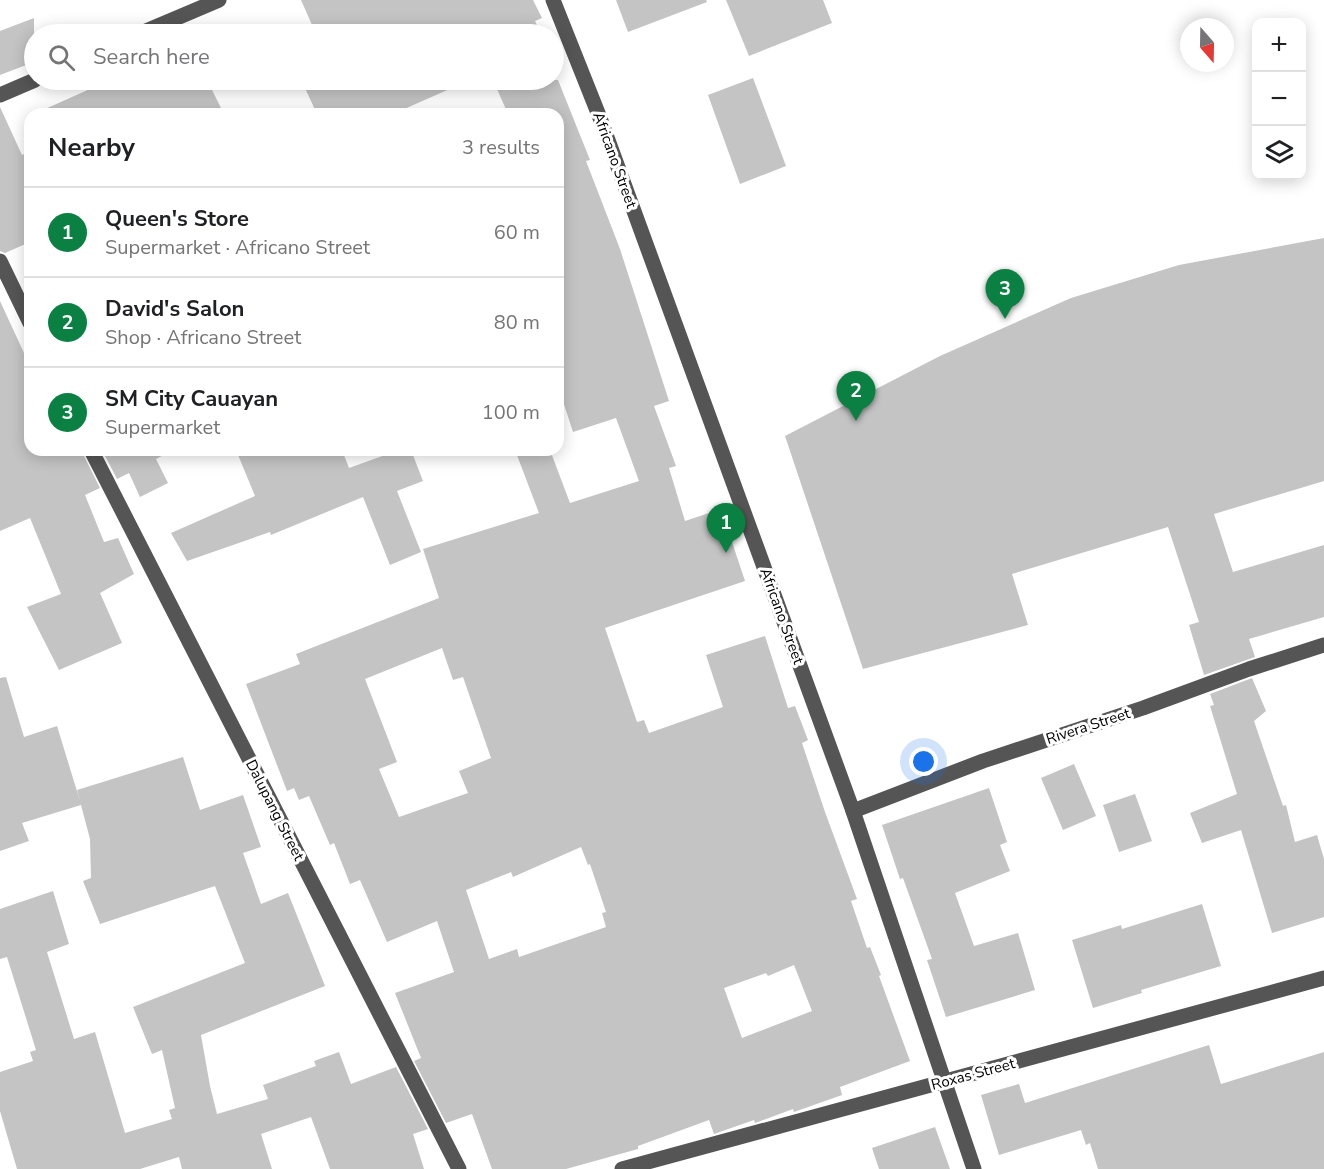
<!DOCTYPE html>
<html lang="en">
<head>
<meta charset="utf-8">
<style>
  :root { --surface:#fff; --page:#f2f2f2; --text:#202124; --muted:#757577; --line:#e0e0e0; --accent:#0b8043 }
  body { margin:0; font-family:"Nunito Sans",sans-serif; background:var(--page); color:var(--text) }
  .controls { position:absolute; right:18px; top:18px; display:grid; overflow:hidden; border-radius:12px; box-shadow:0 3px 15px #0003 }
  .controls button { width:54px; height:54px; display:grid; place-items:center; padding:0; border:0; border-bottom:2px solid var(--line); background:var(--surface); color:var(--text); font:30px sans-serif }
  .compass { position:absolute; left:1180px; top:18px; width:54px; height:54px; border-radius:50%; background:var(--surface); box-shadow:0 3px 15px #0003; rotate:160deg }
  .you { position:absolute; left:924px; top:762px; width:21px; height:21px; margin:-15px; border:4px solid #fff; border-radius:50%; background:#1a73e8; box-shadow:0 0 0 9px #1a73e833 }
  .badge { display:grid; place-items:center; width:39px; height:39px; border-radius:50%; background:var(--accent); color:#fff; font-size:20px; font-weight:700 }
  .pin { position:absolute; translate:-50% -50px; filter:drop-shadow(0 2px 3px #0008) }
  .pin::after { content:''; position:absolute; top:32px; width:21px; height:18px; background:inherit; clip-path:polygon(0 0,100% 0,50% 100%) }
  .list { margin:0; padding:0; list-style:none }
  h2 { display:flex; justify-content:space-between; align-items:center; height:78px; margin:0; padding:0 24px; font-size:26px }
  h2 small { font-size:20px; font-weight:400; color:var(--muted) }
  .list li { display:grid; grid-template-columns:39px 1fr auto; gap:18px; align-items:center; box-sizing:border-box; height:90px; padding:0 24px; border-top:2px solid var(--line) }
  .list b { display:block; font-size:22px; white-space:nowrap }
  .list p { margin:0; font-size:20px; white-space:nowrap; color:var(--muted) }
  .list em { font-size:20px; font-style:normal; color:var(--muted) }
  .icon { flex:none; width:33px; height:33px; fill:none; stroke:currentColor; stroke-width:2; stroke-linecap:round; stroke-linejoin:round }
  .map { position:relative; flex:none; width:1324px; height:1169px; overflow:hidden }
  .search { position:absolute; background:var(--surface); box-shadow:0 3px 15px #0003; left:24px; top:24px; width:540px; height:66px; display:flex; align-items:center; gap:15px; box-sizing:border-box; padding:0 21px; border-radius:33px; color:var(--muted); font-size:22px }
  .panel { position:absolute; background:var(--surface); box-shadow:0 3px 15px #0003; left:24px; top:108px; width:540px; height:348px; border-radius:18px }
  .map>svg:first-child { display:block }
  .building { fill:#c4c4c4; fill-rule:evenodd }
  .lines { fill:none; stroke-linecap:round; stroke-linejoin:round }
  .minor { stroke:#555; stroke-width:15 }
  .labels { text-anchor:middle; stroke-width:6; stroke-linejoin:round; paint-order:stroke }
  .street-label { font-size:15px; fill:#000; stroke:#fff }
</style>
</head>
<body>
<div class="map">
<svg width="1324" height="1169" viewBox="0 0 1324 1169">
  <rect width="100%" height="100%" fill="#fff"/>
  <g class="building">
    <path d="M 301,0 L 533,0 L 542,18 L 535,21 L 541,34 L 316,34 Z"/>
    <path d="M 616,0 L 706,0 L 707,2 L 628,32 Z"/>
    <path d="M 726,0 L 823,0 L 832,23 L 749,56 Z"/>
    <path d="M 34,18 L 34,62 L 0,75 L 0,31 Z"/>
    <path d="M 753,78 L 786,166 L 740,184 L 708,95 Z"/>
    <path d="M 110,80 L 207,80 L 224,114 L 34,114 Z"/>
    <path d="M 319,80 L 470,80 L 393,114 L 317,114 L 304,86 Z"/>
    <path d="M 493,80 L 558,80 L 590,160 L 586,161 L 620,249 L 669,401 L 654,406 L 676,466 L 669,468 L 685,521 L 721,509 L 745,581 L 605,628 L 637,722 L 644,720 L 649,733 L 723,707 L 706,655 L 765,636 L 788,708 L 795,706 L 808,740 L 802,743 L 825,812 L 857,899 L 851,901 L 867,948 L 870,947 L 881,975 L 879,976 L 910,1061 L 840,1087 L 842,1095 L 794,1112 L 793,1109 L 755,1123 L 754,1120 L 714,1134 L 709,1120 L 638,1146 L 638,1149 L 566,1169 L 492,1169 L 472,1114 L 446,1123 L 414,1061 L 421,1058 L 395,993 L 454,972 L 437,921 L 387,942 L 360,880 L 350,884 L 334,843 L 330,845 L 309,796 L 299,800 L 294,788 L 287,791 L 246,684 L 300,664 L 296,654 L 439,598 L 423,549 L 539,513 L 515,450 L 550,450 L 570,503 L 639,481 L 616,418 L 573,432 L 558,386 L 558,114 L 508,114 ZM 442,648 L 453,680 L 463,677 L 491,758 L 459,771 L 468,793 L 399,817 L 379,769 L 397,762 L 365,679 ZM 581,847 L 588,865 L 590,864 L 606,912 L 602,913 L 606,927 L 519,957 L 517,949 L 489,959 L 466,890 L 511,872 L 513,877 ZM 794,965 L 812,1011 L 742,1038 L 724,988 L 766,973 L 768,976 Z"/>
    <path d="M 0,107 L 22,155 L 30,151 L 30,242 L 5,253 L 0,251 Z"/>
    <path d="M 1324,238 L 1324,481 L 1214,514 L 1233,572 L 1324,545 L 1324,617 L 1249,639 L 1255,657 L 1204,675 L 1189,625 L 1199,622 L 1168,527 L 1012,574 L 1028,625 L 863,669 L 785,436 L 940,356 L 1071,298 L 1179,265 Z"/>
    <path d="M 0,301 L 30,366 L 30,450 L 81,450 L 100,488 L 85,495 L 104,542 L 118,538 L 134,574 L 100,593 L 122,643 L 59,670 L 27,607 L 61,594 L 30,518 L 0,531 Z"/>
    <path d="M 102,450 L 173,450 L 156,459 L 168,483 L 140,497 L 129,473 L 117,479 Z"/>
    <path d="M 236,450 L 342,450 L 349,468 L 399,450 L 411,450 L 423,481 L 397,491 L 421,552 L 390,565 L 363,497 L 271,535 L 270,532 L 187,561 L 171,533 L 255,496 Z"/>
    <path d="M 6,677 L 24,737 L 57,726 L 80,801 L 77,790 L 183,757 L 200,810 L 243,795 L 261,847 L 243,853 L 261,904 L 288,893 L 325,986 L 201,1035 L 210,1086 L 217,1114 L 268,1099 L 263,1085 L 316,1066 L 314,1061 L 339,1052 L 351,1084 L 396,1067 L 428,1129 L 413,1134 L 424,1169 L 330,1169 L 311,1117 L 261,1134 L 272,1169 L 182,1169 L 179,1157 L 140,1169 L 17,1169 L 0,1111 L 0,1072 L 33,1061 L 30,1052 L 36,1050 L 7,957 L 0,959 L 0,909 L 53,891 L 69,944 L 47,952 L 74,1039 L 95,1032 L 125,1133 L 172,1119 L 169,1110 L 175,1108 L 162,1050 L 152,1054 L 133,1007 L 245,963 L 215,886 L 100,924 L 83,881 L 91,878 L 90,839 L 81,805 L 22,823 L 29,841 L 0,851 L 0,678 Z"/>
    <path d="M 1252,678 L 1266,711 L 1254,721 L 1283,806 L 1286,805 L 1295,842 L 1317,835 L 1324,859 L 1324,917 L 1272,933 L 1241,830 L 1202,843 L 1190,813 L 1237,794 L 1210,706 L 1214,705 L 1210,694 Z"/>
    <path d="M 1074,764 L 1096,816 L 1063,830 L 1041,778 Z"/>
    <path d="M 989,788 L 1007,842 L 1000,845 L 1010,871 L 955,893 L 974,946 L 1018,933 L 1035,990 L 946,1017 L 927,960 L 932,959 L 903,878 L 900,879 L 882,825 Z"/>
    <path d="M 1135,794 L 1152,841 L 1119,852 L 1103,805 Z"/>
    <path d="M 1202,904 L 1221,966 L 1141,990 L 1142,993 L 1093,1008 L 1072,940 L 1121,925 L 1122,929 Z"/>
    <path d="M 1209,1045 L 1221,1084 L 1324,1052 L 1324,1169 L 1098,1169 L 1090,1143 L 1086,1145 L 1081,1130 L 999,1155 L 981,1095 L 1019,1084 L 1025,1103 Z"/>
    <path d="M 935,1127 L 950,1169 L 879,1169 L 872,1148 Z"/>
  </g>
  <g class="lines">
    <g class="minor">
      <path d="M 553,0 L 600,118 L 853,811 L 974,1169"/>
      <path d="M 139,34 L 219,0"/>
      <path d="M 0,95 L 35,80"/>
      <path d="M 0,261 L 30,323"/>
      <path d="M 91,450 L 459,1169"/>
      <path d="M 853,811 L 983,761 L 1143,708 L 1249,669 L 1324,645"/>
      <path d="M 622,1169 L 1324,978"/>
    </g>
  </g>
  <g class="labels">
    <g class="street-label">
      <text transform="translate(615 160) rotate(70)" y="5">Africano Street</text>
      <text transform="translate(782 616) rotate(70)" y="5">Africano Street</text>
      <text transform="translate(1088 726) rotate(-18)" y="5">Rivera Street</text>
      <text transform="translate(275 810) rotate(63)" y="5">Dalupang Street</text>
      <text transform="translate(973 1074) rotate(-15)" y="5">Roxas Street</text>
    </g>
  </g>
</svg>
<div class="controls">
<button>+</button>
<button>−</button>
<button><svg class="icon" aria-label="layers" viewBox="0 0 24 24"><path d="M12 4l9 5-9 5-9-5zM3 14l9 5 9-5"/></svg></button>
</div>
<svg class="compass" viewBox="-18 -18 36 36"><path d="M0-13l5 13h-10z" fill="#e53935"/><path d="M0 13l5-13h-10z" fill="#757577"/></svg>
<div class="you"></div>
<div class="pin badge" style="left:726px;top:553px">1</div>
<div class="pin badge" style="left:856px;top:421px">2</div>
<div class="pin badge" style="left:1005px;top:319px">3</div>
<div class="search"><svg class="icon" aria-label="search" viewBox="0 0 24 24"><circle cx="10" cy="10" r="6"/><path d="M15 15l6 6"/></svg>Search here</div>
<section class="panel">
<h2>Nearby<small>3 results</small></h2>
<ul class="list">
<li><span class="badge">1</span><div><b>Queen's Store</b><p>Supermarket · Africano Street</p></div><em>60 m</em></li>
<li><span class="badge">2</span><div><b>David's Salon</b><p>Shop · Africano Street</p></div><em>80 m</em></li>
<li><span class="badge">3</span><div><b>SM City Cauayan</b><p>Supermarket</p></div><em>100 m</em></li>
</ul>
</section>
</div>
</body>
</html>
